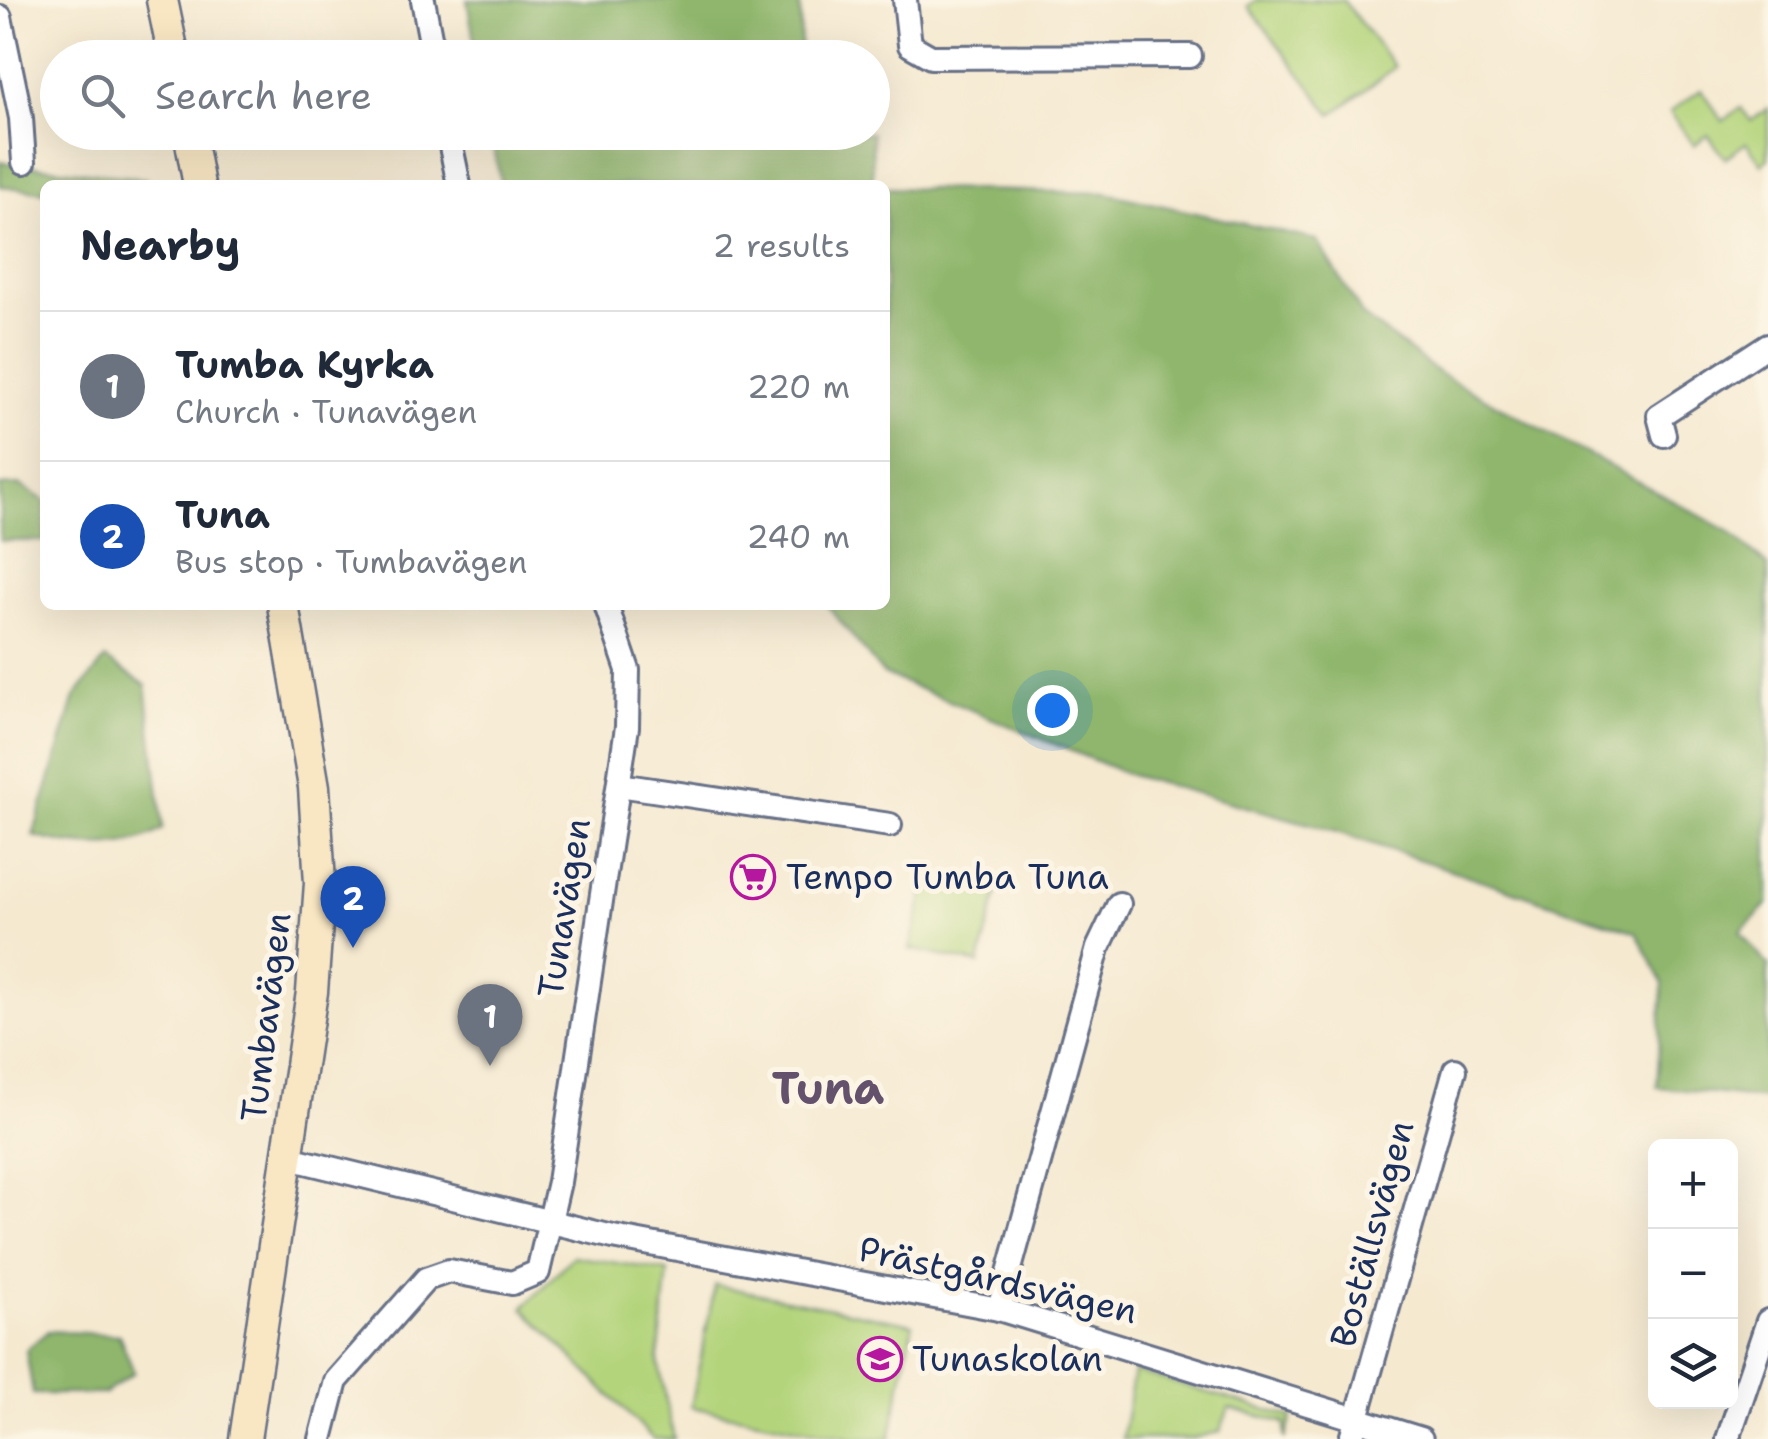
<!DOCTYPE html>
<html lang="en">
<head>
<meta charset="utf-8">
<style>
  :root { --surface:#fff; --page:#f6f6f7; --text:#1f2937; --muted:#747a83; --line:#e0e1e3; --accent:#2563eb }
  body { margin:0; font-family:"Shantell Sans",sans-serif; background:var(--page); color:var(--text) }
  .controls { position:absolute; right:30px; bottom:30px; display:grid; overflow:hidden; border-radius:15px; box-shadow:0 10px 40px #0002 }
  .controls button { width:90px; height:90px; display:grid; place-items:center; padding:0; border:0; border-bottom:2px solid var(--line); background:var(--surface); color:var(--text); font:50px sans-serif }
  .you { position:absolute; left:1052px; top:710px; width:35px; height:35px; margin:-25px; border:8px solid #fff; border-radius:50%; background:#1a73e8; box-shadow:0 0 0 15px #1a73e833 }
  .badge { display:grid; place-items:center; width:65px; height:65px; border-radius:50%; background:var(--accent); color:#fff; font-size:32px; font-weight:700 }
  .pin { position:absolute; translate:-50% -82px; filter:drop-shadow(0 2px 5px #0008) }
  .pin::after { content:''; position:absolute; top:52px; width:35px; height:30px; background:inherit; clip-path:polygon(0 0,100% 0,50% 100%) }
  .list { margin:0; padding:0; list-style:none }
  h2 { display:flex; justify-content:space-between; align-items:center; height:130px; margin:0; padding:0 40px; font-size:42px }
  h2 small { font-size:32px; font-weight:400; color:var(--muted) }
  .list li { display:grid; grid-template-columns:65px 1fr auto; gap:30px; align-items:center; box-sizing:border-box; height:150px; padding:0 40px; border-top:2px solid var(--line) }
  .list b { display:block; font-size:38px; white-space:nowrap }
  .list p { margin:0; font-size:32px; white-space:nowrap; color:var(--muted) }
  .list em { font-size:32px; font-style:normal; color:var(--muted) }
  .icon { flex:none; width:55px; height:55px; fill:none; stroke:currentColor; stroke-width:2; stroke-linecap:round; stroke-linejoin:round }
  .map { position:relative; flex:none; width:1768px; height:1439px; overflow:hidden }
  .search { position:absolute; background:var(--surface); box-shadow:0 10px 40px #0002; left:40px; top:40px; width:850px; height:110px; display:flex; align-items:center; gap:25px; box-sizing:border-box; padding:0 35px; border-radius:55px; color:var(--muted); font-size:38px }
  .panel { position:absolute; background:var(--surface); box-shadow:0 10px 40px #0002; left:40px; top:180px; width:850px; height:430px; border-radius:15px }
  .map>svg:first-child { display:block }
  .green { fill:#b4d47c; stroke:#68826d; stroke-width:2.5 }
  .forest { fill:#8fb66c; stroke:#557265; stroke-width:2.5 }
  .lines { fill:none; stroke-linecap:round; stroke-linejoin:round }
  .minor-casing { stroke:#677086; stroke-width:28 }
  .secondary-casing { stroke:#677086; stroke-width:35 }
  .minor { stroke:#fff; stroke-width:22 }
  .secondary { stroke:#f9e7c3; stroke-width:30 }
  .labels { text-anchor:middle; stroke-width:10; stroke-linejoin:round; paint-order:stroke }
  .poi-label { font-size:35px; fill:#1b2f5e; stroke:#fcf5e5; text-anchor:start }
  .street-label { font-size:35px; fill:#1b2f5e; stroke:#fcf5e5 }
  .district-label { font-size:45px; font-weight:bold; fill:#64526c; stroke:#fcf5e5 }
</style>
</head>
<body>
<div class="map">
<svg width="1768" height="1439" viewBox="0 0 1768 1439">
  <rect width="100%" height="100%" fill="#fcf5e5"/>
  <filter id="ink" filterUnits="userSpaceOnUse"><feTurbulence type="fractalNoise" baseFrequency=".01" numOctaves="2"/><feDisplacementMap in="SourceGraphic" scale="20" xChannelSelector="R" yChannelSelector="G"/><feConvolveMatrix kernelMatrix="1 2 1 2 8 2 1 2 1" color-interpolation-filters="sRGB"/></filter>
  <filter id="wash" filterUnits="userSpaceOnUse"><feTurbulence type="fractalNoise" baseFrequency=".0048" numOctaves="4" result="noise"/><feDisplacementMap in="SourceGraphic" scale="40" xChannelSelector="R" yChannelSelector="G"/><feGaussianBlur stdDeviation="2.25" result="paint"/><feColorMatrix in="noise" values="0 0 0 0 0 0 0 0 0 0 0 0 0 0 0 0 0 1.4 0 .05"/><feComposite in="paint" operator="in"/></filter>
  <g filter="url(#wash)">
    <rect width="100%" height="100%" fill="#f5e9d0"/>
    <g class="green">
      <path d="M 1256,0 L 1343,0 L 1395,67 L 1332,115 L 1248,6 Z"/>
      <path d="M 1701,90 L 1723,121 L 1741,108 L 1751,121 L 1768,108 L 1768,159 L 1762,164 L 1746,143 L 1725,158 L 1708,135 L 1694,145 L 1670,112 Z"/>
      <path d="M 937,878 L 999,886 L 979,964 L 910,949 L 926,883 Z"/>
      <path d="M 573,1256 L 668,1271 L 658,1360 L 674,1439 L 653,1439 L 523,1308 Z"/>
      <path d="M 715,1285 L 913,1324 L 890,1439 L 855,1439 L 691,1407 Z"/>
      <path d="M 1134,1371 L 1292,1417 L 1285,1439 L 1285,1423 L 1229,1408 L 1220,1432 L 1189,1439 L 1122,1439 Z"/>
    </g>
    <g class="forest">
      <path d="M 467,0 L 800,0 L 801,57 L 477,57 Z"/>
      <path d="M 491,133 L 872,133 L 873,185 L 501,185 Z"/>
      <path d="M 0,162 L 146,179 L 147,185 L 45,185 L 45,192 L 0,186 Z"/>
      <path d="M 885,188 L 1106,193 L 1317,240 L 1363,316 L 1439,373 L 1730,532 L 1768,566 L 1768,904 L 1740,932 L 1768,966 L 1767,1099 L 1657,1087 L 1663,983 L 1636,932 L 1331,830 L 1130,775 L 883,674 L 827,605 L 885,605 Z"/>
      <path d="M 20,485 L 45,501 L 45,541 L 0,541 L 0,486 Z"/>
      <path d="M 105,659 L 146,685 L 163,829 C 126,853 73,847 33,836 L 75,697 Z"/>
      <path d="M 48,1331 L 119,1335 L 134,1372 L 104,1394 L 33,1394 L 26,1350 Z"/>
    </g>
  </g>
  <g filter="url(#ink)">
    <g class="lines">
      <defs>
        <g id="minor">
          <path d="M 423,0 L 434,58"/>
          <path d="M 905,0 L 910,45 L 931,57 L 1190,56"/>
          <path d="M 0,17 L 21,118 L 24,162"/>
          <path d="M 448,132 L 459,185"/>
          <path d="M 1664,435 L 1659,416 L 1768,345"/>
          <path d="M 619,785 L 890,825"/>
          <path d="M 285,1157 L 613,1237 L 999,1309 L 1421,1439"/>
          <path d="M 999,1309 L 1098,948 L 1119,904"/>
          <path d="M 321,1439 L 336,1381 L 426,1279 L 449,1271 L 512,1283 L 538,1272 L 559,1182 L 627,727 L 628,670 L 606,605"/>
          <path d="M 1351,1439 L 1455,1070"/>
          <path d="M 1728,1439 L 1768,1321"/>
        </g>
        <g id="secondary">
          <path d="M 162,0 L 174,58"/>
          <path d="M 189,132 L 199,185"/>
          <path d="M 245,1439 L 312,992 L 320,883 L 314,787 L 283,605"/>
        </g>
      </defs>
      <use href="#minor" class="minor-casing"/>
      <use href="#secondary" class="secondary-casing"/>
      <use href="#minor" class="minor"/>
      <use href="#secondary" class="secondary"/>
    </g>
  </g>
  <defs>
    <symbol id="supermarket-ring" viewBox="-11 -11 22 22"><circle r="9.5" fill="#fcf5e5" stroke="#b5179e" stroke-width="1.5"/><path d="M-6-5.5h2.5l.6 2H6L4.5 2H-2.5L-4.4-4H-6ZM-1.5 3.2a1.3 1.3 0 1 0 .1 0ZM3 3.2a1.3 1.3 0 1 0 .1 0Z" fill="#b5179e"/></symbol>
    <symbol id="school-ring" viewBox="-11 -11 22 22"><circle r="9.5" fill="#fcf5e5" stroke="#b5179e" stroke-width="1.5"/><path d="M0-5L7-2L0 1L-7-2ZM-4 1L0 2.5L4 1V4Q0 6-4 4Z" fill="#b5179e"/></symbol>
  </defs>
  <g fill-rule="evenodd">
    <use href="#supermarket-ring" x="728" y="852" width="50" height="50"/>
    <use href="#school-ring" x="855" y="1334" width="50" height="50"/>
  </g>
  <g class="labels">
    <g class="poi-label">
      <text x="786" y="889">Tempo Tumba Tuna</text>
      <text x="912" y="1371">Tunaskolan</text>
    </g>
    <g class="street-label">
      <text transform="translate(564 908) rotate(-81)" y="12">Tunavägen</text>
      <text transform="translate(266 1017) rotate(-83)" y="12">Tumbavägen</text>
      <text transform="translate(1372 1234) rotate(-75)" y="12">Boställsvägen</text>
      <text transform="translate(998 1280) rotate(13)" y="12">Prästgårdsvägen</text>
    </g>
    <g class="district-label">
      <text x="828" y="1104">Tuna</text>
    </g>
  </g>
</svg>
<div class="controls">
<button>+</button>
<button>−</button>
<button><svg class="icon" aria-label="layers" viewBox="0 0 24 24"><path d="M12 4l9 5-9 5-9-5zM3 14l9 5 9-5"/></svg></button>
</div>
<div class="you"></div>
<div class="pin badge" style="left:490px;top:1066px;background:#6b7280">1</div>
<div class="pin badge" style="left:353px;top:948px;background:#1a4fb4">2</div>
<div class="search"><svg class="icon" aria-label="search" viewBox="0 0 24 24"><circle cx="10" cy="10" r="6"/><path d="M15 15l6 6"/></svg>Search here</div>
<section class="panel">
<h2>Nearby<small>2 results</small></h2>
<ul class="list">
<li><span class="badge" style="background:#6b7280">1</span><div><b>Tumba Kyrka</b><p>Church · Tunavägen</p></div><em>220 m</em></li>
<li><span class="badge" style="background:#1a4fb4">2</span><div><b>Tuna</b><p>Bus stop · Tumbavägen</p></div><em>240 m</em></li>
</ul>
</section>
</div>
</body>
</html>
